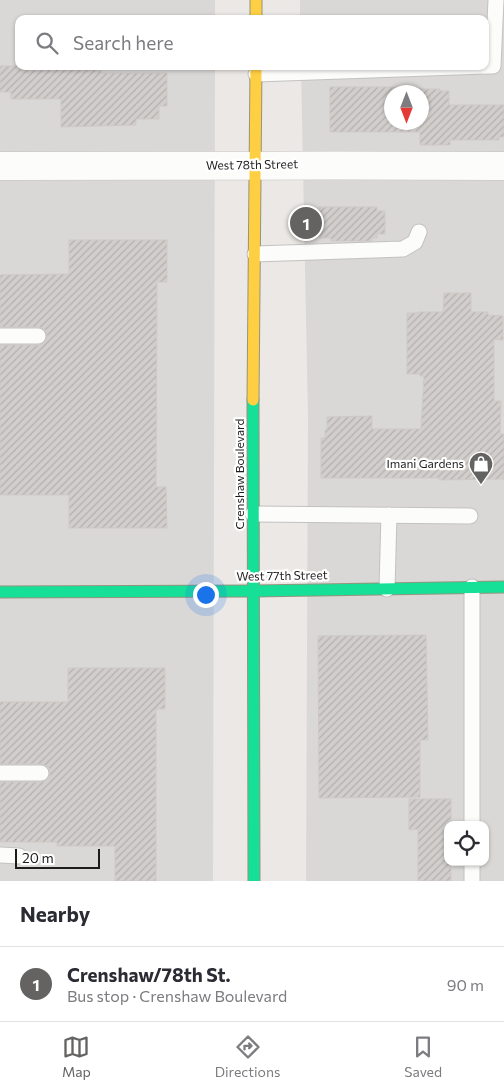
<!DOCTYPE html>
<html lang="en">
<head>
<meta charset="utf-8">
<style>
  :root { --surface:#fff; --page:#f2f2f3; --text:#2b2b33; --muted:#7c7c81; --line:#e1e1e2; --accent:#646362 }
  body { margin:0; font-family:Commissioner,sans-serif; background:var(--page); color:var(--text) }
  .controls { position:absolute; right:15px; bottom:15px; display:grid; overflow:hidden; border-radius:10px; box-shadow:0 1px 4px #0004 }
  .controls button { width:45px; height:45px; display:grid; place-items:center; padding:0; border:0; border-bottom:1px solid var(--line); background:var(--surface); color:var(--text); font:25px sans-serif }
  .compass { position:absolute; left:384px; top:85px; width:45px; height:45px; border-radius:50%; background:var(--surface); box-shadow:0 1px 4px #0004; rotate:180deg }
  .scale { position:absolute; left:15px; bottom:12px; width:85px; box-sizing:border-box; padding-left:5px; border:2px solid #1c1c1c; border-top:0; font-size:14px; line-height:18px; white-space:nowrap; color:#1c1c1c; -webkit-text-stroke:4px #fff; paint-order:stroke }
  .you { position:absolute; left:205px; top:594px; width:18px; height:18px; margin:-12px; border:4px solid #fff; border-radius:50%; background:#1a73e8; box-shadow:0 0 0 8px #1a73e833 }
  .badge { display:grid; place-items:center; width:32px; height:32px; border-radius:50%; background:var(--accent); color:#fff; font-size:16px; font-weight:700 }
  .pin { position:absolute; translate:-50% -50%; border:2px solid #fff; box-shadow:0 1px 5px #0006 }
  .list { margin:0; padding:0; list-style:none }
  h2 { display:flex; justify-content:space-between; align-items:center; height:65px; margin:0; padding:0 20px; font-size:21px }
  h2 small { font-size:16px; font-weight:400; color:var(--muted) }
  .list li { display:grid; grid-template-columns:32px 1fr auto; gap:15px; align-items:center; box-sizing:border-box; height:75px; padding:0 20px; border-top:1px solid var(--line) }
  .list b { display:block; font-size:19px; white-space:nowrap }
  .list p { margin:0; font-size:16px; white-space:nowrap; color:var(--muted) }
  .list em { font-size:16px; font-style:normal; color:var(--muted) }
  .icon { flex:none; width:28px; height:28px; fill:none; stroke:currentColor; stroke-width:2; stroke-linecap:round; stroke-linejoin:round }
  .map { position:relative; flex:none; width:504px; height:881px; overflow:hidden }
  .search { position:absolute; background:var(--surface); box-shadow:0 1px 4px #0004; left:15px; right:15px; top:15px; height:55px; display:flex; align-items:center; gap:12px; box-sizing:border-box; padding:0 18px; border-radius:10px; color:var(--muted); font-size:19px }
  .sheet { height:140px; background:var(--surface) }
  nav { display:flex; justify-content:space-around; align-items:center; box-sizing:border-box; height:70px; border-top:1px solid var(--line); background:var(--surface); font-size:14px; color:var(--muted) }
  nav a { display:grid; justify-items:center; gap:2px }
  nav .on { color:var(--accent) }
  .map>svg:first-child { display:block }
  .residential { fill:#dad8d6; fill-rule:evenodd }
  .building { fill:url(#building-hatch); stroke:#cec9c6; fill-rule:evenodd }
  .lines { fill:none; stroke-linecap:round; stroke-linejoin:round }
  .lane-casing { stroke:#c3c2c1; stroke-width:17 }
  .street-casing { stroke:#c3c2c1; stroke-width:29 }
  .fast-casing { stroke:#95947d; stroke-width:13 }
  .slow-casing { stroke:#95947d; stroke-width:13 }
  .lane { stroke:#fcfcfb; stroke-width:15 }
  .street { stroke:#fcfcfb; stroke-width:28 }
  .fast { stroke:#16e098; stroke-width:11 }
  .slow { stroke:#ffcf43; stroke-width:11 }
  .labels { text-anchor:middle; stroke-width:4.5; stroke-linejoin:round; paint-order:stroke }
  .street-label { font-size:12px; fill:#1c1c1c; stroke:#fff }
  .poi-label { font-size:12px; fill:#1c1c1c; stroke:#fff; text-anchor:end }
</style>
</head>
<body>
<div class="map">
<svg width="504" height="881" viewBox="0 0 504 881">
  <defs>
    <pattern id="building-hatch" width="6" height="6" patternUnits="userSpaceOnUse" patternTransform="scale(1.25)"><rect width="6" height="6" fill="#d1cecc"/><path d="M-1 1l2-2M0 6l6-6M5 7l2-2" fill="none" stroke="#b3b0af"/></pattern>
  </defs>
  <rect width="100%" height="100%" fill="#ebe8e5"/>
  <g class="residential">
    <path d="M 0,0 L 215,0 L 215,19 L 19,19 L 19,66 L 215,66 L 213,881 L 0,881 Z"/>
    <path d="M 300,0 L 504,0 L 504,881 L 306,881 L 308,418 L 301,66 L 485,66 L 485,19 L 300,19 ZM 392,92 L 422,92 L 422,122 L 392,122 ZM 448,825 L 485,825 L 485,862 L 448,862 Z"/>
  </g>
  <g class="building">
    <path d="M 0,66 L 101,66 L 101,73 L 167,73 L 167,106 L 159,106 L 159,119 L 136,119 L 136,125 L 61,127 L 61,99 L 11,99 L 11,92 L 0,92 Z"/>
    <path d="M 330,87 L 417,87 L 417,89 L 440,89 L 440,91 L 449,91 L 449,105 L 504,105 L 504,137 L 499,137 L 499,140 L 450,140 L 450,145 L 420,145 L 420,132 L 330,132 ZM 392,92 L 422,92 L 422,122 L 392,122 Z"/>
    <path d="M 319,207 L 377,207 L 377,211 L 385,211 L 385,234 L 377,234 L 377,238 L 372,238 L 372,241 L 331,241 L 331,238 L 319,238 Z"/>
    <path d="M 69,240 L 167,240 L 167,282 L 157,282 L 156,487 L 166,487 L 167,528 L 69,528 L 69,495 L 0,495 L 0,345 L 38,345 L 42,344 L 46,341 L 47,336 L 46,331 L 42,328 L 38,327 L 0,327 L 0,275 L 69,274 Z"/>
    <path d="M 444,293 L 471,293 L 471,312 L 488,312 L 488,315 L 503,316 L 503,340 L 494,339 L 494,401 L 501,401 L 500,434 L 504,434 L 504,479 L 439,480 L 439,478 L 321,478 L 321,438 L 325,438 L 325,430 L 327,430 L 327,417 L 372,416 L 372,429 L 421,429 L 424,376 L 420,376 L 420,374 L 407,374 L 407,313 L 418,313 L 418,312 L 443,312 Z"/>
    <path d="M 426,635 L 428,740 L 420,740 L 420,797 L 319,798 L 318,636 Z"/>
    <path d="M 68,668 L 165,668 L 165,709 L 156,709 L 156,881 L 115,881 L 115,846 L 57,846 L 57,842 L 0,842 L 0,782 L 41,782 L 45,781 L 49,778 L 50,773 L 49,768 L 45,765 L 41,764 L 0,764 L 0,702 L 68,702 Z"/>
    <path d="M 409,799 L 451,799 L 451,825 L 448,825 L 448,862 L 451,862 L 451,881 L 418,881 L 418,829 L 409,830 Z"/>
  </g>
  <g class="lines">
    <defs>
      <g id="lane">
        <path d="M 485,66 L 493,66 L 496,0"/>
        <path d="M 256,74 L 485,66"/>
        <path d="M 255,254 L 403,249 L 415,242 L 419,232"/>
        <path d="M 0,336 L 38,336"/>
        <path d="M 253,514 L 470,516"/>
        <path d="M 472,587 L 472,825"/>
        <path d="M 387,589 L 389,515"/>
        <path d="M 0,773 L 41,773"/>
        <path d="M 0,855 L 19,856"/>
        <path d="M 472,862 L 472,881"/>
      </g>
      <path id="street" d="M 0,166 C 168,166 336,165 504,166"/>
      <g id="fast">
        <path d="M 253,400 L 254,881"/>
        <path d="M 0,592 L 253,591 L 504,587"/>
      </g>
      <g id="slow">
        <path d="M 256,0 L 256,19"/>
        <path d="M 253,400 L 256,66"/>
      </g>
    </defs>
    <use href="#lane" class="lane-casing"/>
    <use href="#street" class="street-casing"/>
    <use href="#fast" class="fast-casing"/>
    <use href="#slow" class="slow-casing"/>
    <use href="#lane" class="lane"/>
    <use href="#street" class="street"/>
    <use href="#fast" class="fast"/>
    <use href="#slow" class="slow"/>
  </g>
  <defs>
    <symbol id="shop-pin" viewBox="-11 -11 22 30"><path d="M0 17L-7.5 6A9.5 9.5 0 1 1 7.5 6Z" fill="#646362" stroke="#fff"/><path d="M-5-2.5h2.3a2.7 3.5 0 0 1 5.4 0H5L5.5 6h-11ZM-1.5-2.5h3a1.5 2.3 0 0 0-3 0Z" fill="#fff"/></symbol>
  </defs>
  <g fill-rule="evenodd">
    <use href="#shop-pin" x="467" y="450" width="28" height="38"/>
  </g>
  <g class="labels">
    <g class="street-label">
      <text transform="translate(252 165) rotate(-1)" y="4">West 78th Street</text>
      <text transform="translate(240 474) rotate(-90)" y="4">Crenshaw Boulevard</text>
      <text transform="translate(282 576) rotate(-1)" y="4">West 77th Street</text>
    </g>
    <g class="poi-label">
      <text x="464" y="468">Imani Gardens</text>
    </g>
  </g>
</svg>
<div class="controls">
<button><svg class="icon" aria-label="locate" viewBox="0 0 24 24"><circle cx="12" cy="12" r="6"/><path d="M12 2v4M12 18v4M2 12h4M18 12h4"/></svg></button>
</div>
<svg class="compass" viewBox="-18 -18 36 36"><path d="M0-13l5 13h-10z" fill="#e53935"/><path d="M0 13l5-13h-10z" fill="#7c7c81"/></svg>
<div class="scale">20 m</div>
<div class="you"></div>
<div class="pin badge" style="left:306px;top:223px">1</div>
<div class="search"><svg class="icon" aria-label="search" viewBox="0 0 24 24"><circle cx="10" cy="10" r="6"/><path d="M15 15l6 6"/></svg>Search here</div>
</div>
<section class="sheet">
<h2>Nearby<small></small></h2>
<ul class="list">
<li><span class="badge">1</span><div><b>Crenshaw/78th St.</b><p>Bus stop · Crenshaw Boulevard</p></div><em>90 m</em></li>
</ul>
</section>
<nav>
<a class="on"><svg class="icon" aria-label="map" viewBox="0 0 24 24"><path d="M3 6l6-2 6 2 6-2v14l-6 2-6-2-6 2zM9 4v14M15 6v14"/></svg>Map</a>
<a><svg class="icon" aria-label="directions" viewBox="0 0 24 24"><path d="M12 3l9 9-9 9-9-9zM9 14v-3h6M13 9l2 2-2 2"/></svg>Directions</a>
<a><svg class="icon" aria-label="saved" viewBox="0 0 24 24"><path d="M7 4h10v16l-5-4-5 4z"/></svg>Saved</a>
</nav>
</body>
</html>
